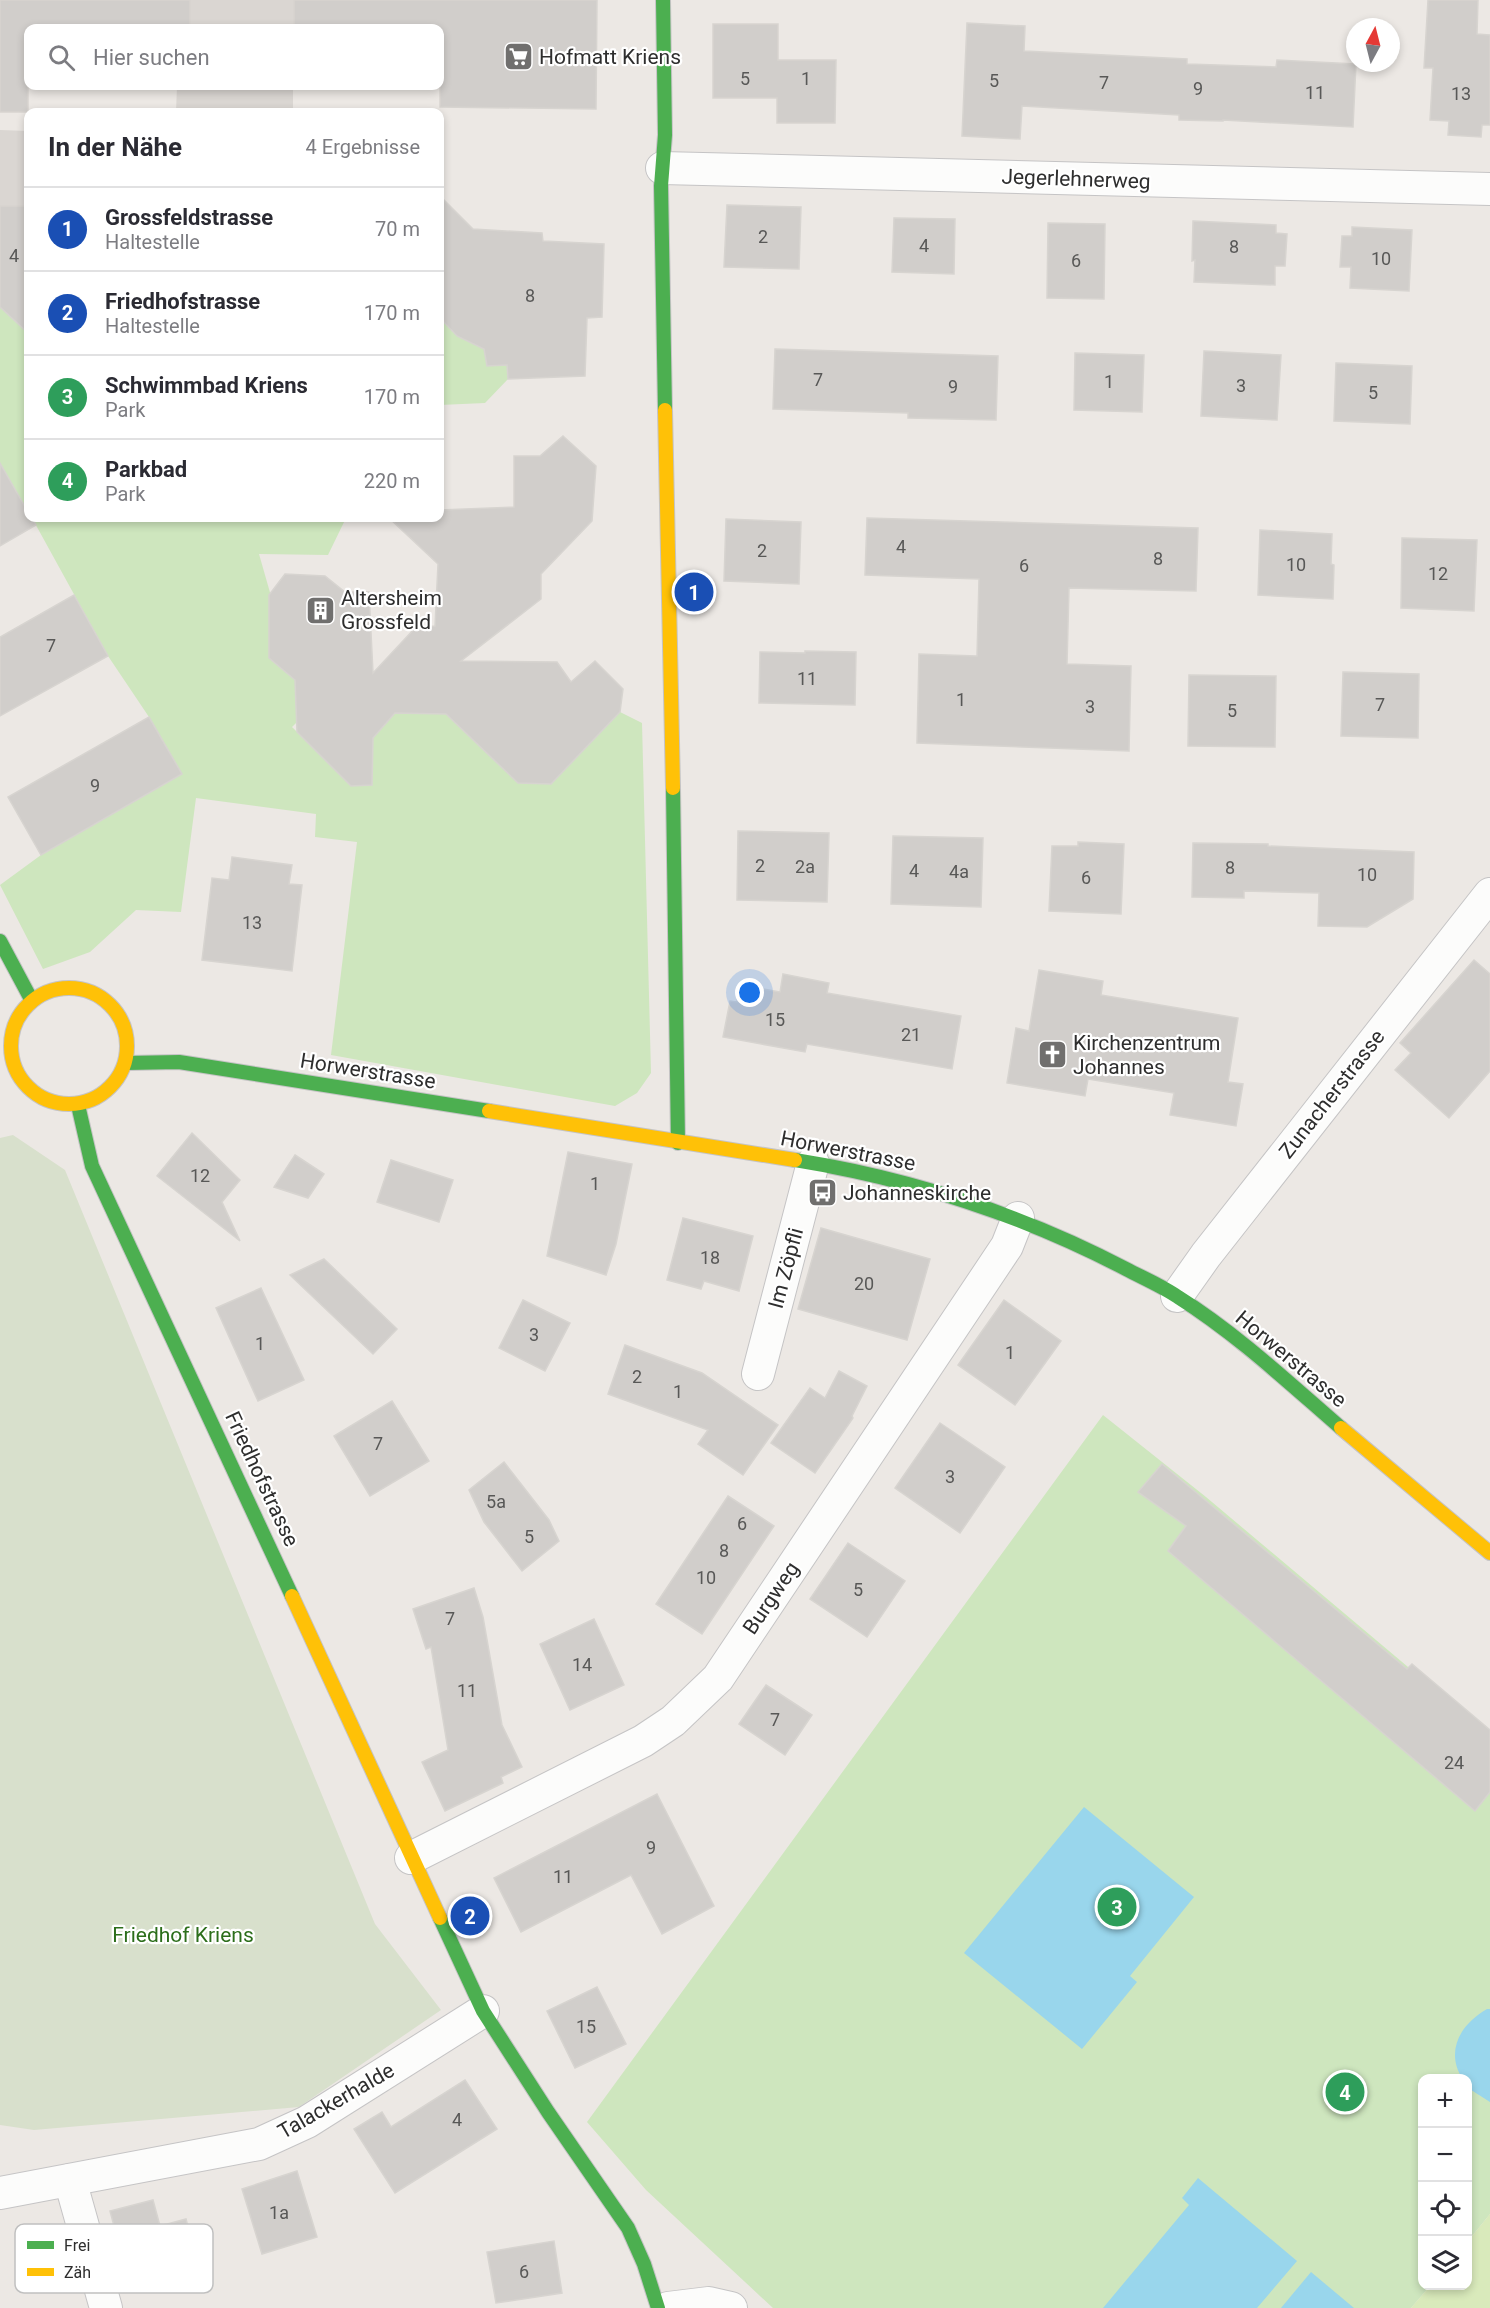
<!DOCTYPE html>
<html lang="de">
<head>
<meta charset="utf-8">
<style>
  :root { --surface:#fff; --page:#f2f2f3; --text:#2b2b33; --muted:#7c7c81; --line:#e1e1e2; --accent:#706f6e }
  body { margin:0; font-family:Roboto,sans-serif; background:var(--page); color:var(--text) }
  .controls { position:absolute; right:18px; bottom:18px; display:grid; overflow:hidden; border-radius:12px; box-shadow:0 3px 9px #0003 }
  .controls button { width:54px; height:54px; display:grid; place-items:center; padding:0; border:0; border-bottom:2px solid var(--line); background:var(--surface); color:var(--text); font:30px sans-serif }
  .compass { position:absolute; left:1346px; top:18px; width:54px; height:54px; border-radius:50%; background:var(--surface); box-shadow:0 3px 9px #0003; rotate:7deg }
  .you { position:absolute; left:750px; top:993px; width:21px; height:21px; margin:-15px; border:4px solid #fff; border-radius:50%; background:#1a73e8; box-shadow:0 0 0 9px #1a73e833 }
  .badge { display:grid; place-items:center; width:39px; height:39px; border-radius:50%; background:var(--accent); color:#fff; font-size:20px; font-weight:700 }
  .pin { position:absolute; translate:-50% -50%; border:3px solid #fff; box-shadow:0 2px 6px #0006 }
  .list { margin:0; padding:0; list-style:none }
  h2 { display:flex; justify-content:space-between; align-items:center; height:78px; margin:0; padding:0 24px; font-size:26px }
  h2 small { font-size:20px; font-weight:400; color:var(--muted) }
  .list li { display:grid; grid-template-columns:39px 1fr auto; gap:18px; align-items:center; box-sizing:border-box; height:84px; padding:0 24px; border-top:2px solid var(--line) }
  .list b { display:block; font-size:22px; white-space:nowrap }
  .list p { margin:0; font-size:20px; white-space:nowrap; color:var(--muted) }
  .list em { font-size:20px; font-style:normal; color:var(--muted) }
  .icon { flex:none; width:33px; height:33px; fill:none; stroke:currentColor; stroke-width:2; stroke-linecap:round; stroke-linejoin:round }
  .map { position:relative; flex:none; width:1490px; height:2308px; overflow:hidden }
  .search { position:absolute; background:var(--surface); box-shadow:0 3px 9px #0003; left:24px; top:24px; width:420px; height:66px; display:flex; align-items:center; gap:15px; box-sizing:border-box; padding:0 21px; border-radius:12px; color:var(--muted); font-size:22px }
  .panel { position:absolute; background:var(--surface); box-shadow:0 3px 9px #0003; left:24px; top:108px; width:420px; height:414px; border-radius:12px }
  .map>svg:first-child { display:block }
  .green { fill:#cee6be }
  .cemetery { fill:#d8e0cc }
  .pitch { fill:#d9eabb }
  .plaza { fill:#dad6d2 }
  .water { fill:#99d6ec }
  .building { fill:#d1cecb; stroke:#d7d4d0; stroke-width:1.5 }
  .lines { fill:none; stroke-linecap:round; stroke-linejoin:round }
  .street-casing { stroke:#c5c4c5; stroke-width:34 }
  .fast-casing { stroke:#c5c4c5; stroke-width:16 }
  .slow-casing { stroke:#c5c4c5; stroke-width:16 }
  .street { stroke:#fcfcfb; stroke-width:32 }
  .fast { stroke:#4caf50; stroke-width:14 }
  .slow { stroke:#ffc107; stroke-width:14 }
  .labels { text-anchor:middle; stroke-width:4.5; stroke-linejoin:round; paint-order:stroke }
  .number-label { font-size:18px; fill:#585857 }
  .poi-label { font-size:21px; fill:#2e2e2e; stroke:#fff; text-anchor:start }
  .street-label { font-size:21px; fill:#2e2e2e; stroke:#fff }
  .park-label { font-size:21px; fill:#2c6e1b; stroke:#fff }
  .key { fill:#fff; stroke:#c0c0c0; stroke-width:1.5 }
  .key-label { font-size:16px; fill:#2e2e2e }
</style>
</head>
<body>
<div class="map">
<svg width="1490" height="2308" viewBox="0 0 1490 2308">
  <rect width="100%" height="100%" fill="#ece8e4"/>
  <g class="green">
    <path d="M 0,307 L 28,333 L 28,512 L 0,463 Z"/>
    <path d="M 440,318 L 457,336 L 484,349 L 487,366 L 507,365 L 508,379 L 485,403 L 440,405 Z"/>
    <path d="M 32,518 L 346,518 L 328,555 L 259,554 L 295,680 L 297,722 L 292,727 L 351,785 L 373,738 L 395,713 L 446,714 L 518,783 L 550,784 L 620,712 L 642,723 L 651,1073 L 637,1093 L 615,1106 L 331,1055 L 357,842 L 315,837 L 316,814 L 196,798 L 181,912 L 136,910 L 90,952 L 43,969 L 0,885 L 41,855 L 182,774 L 149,717 L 108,656 Z"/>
    <path d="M 1103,1415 L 1206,1497 L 1490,1736 L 1490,2214 L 1468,2241 L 1468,2078 L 1422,2078 L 1422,2286 L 1430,2286 L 1411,2308 L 773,2308 L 646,2190 L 587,2122 Z"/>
  </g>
  <path class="cemetery" d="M 13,1135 L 65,1170 L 375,1924 L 441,2010 L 299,2107 L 34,2130 L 0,2125 L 0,1138 Z"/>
  <path class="pitch" d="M 1490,2214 L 1490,2308 L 1411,2308 L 1430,2286 L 1468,2286 L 1468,2241 Z"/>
  <g class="plaza">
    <rect x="190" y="0" width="104" height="28"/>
    <path d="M 177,86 L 293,86 L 293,112 L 176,112 Z"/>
    <path d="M 0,130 L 28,131 L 28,206 L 0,206 Z"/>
  </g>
  <g class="water">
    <path d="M 1084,1807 L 1194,1897 L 1130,1976 L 1137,1982 L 1082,2049 L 964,1953 Z"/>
    <path d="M 1487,2009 L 1490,2009 L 1490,2102 L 1468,2088 L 1468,2078 L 1462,2078 C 1445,2050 1461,2024 1487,2009 Z"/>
    <path d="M 1198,2178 L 1297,2261 L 1257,2308 L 1103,2308 L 1189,2205 L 1182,2198 Z"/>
    <path d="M 1311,2272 L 1354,2308 L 1281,2308 Z"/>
  </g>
  <g class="building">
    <path d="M 0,0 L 190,0 L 190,28 L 28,28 L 28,112 L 0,112 Z"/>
    <path d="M 294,0 L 597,0 L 596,109 L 440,107 L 440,28 L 294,28 Z"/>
    <path d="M 1428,0 L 1478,0 L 1477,34 L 1490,35 L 1490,125 L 1482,125 L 1481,137 L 1448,135 L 1449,121 L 1430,120 L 1433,68 L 1424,68 Z"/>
    <path d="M 967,23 L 1025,26 L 1024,51 L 1187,59 L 1187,64 L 1276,67 L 1277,60 L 1356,64 L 1353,127 L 1223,120 L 1223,121 L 1179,120 L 1179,115 L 1022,106 L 1020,139 L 962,136 Z"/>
    <path d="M 713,24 L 778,24 L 778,60 L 836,60 L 835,123 L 777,123 L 777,98 L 713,98 Z"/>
    <path d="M 440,196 L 473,229 L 542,233 L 543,241 L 604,244 L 602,317 L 587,318 L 585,376 L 508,379 L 507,365 L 487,366 L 484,349 L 457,336 L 440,318 Z"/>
    <path d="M 727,205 L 801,207 L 799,269 L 724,267 Z"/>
    <path d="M 0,206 L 28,206 L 28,333 L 0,307 Z"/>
    <path d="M 894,218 L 955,219 L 954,274 L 892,272 Z"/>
    <path d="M 1193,221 L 1276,225 L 1276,233 L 1287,234 L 1285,266 L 1275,266 L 1275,285 L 1194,282 L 1195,260 L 1192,261 Z"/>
    <path d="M 1048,223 L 1105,224 L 1104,299 L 1047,298 Z"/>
    <path d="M 1352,227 L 1412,230 L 1409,291 L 1350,288 L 1351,267 L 1340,267 L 1342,236 L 1352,236 Z"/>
    <path d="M 775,349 L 998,356 L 996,420 L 908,418 L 908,413 L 773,409 Z"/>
    <path d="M 1204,351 L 1281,355 L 1277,420 L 1201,416 Z"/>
    <path d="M 1075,353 L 1144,355 L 1142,412 L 1074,410 Z"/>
    <path d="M 1336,363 L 1412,366 L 1410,424 L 1334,421 Z"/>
    <path d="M 563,436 L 596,466 L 592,521 L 541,574 L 541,599 L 461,661 L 557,662 L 571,682 L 595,661 L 623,689 L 620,712 L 551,784 L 518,783 L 446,714 L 395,713 L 373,738 L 372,785 L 351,786 L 297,732 L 295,680 L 269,658 L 269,595 L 285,574 L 325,576 L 345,592 L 369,592 L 373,673 L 416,627 L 435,626 L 438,564 L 389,518 L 440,518 L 440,510 L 514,507 L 514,456 L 540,456 Z"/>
    <path d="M 0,463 L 28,512 L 28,518 L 32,518 L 36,525 L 0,546 Z"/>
    <path d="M 867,518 L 1198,528 L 1196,591 L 1069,588 L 1067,664 L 1131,666 L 1129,751 L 917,743 L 919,654 L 977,656 L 979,579 L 865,575 Z"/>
    <path d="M 726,519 L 801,522 L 799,584 L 724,581 Z"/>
    <path d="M 1260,530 L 1332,534 L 1331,564 L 1334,565 L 1333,599 L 1258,595 Z"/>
    <path d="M 1402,538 L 1477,540 L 1474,611 L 1401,608 Z"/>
    <path d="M 74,595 L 108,656 L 0,716 L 0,637 Z"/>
    <path d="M 805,651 L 856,652 L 855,705 L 759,703 L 760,652 L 805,653 Z"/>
    <path d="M 1343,672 L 1419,674 L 1418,738 L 1341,736 Z"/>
    <path d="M 1189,675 L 1276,676 L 1275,747 L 1188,746 Z"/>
    <path d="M 149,717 L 182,774 L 41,855 L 8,797 Z"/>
    <path d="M 738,831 L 829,833 L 827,902 L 737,900 Z"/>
    <path d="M 893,836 L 983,838 L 981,907 L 891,904 Z"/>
    <path d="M 1078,842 L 1124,844 L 1121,914 L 1049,911 L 1052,846 L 1078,846 Z"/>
    <path d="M 1193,843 L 1268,844 L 1268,846 L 1414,852 L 1413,899 L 1367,927 L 1318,926 L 1319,893 L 1244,891 L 1244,898 L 1192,897 Z"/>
    <path d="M 232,857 L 292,865 L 289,884 L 302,885 L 292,971 L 202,960 L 212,878 L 229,880 Z"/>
    <path d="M 1474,960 L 1490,974 L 1490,1071 L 1449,1118 L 1395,1070 L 1411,1053 L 1400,1043 Z"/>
    <path d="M 1039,970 L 1103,981 L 1101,995 L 1238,1018 L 1228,1082 L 1243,1084 L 1236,1126 L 1170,1115 L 1174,1093 L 1088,1079 L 1085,1096 L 1007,1083 L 1016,1028 L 1029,1031 Z"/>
    <path d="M 783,974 L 829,983 L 827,993 L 961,1016 L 952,1069 L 807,1044 L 805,1052 L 723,1037 L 730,1001 L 737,1002 L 740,985 L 780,992 Z"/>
    <path d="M 192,1133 L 240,1180 L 222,1202 L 240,1241 L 157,1176 Z"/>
    <path d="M 568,1152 L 632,1164 L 616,1244 L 606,1275 L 547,1256 Z"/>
    <path d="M 295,1155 L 324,1174 L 308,1198 L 274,1187 Z"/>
    <path d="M 391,1160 L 453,1180 L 439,1222 L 377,1202 Z"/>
    <path d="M 683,1218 L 753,1236 L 739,1291 L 704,1281 L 701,1289 L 667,1280 Z"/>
    <path d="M 821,1228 L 930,1259 L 907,1340 L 798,1309 Z"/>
    <path d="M 324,1259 L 397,1329 L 373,1354 L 290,1275 Z"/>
    <path d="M 261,1288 L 304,1380 L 258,1401 L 216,1308 Z"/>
    <path d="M 523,1300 L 570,1323 L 545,1371 L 499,1348 Z"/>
    <path d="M 1004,1300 L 1061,1341 L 1015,1405 L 958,1365 Z"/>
    <path d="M 625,1345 L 702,1373 L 778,1425 L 743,1475 L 698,1444 L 708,1430 L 608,1394 Z"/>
    <path d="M 839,1371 L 867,1386 L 852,1416 L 853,1418 L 815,1473 L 771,1443 L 810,1388 L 825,1398 Z"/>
    <path d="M 392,1401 L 429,1461 L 370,1496 L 334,1436 Z"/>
    <path d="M 940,1423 L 1005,1467 L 960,1533 L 895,1488 Z"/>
    <path d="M 504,1462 L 549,1520 L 559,1541 L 522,1571 L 484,1522 L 469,1490 Z"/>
    <path d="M 1162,1464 L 1407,1669 L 1412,1664 L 1490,1730 L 1490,1792 L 1475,1811 L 1168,1551 L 1186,1526 L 1138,1492 Z"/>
    <path d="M 728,1496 L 774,1526 L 702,1634 L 656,1604 Z"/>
    <path d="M 848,1543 L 905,1581 L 867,1637 L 810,1599 Z"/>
    <path d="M 474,1588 L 483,1617 L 502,1725 L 522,1767 L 501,1777 L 503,1783 L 445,1811 L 422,1762 L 448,1750 L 431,1647 L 426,1649 L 413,1609 Z"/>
    <path d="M 594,1619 L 624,1685 L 570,1710 L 540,1644 Z"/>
    <path d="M 766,1685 L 812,1715 L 785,1755 L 739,1724 Z"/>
    <path d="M 657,1794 L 714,1906 L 662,1934 L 631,1875 L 521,1932 L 494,1878 Z"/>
    <path d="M 597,1987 L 626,2044 L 575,2068 L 547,2011 Z"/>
    <path d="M 465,2080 L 497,2129 L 395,2193 L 354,2129 L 382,2112 L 391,2127 Z"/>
    <path d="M 297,2171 L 317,2237 L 262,2254 L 242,2189 Z"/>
    <path d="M 153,2200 L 160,2226 L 186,2219 L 195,2253 L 155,2264 L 157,2270 L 128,2278 L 110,2211 Z"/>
    <path d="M 554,2241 L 562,2293 L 496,2303 L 487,2252 Z"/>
  </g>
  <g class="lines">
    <defs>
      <g id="street">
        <path d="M 662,168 L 1490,189"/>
        <path d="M 1177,1296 L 1206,1255 L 1490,894"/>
        <path d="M 758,1374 L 813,1163"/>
        <path d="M 411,1858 L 643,1741 L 673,1721 L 718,1678 L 1007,1246 L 1018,1218"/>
        <path d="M 70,2180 L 106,2308"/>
        <path d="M 0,2193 L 259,2144 L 307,2122 L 483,2011"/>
        <path d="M 668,2308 L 709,2303 L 731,2308"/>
      </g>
      <g id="fast">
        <path d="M 663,0 L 665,135 L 661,186 L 665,410"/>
        <path d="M 673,788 L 678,1143"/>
        <path d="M 0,941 L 32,1001"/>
        <path d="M 126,1063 L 179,1062 L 489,1111"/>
        <path d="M 78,1105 L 92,1166 L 292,1596"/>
        <path d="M 795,1160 C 913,1179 1021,1214 1126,1269 C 1143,1278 1162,1286 1178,1297 C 1237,1334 1289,1383 1341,1428"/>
        <path d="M 440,1918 L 483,2011 L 548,2112 L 628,2228 L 644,2264 L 658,2308"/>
      </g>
      <g id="slow">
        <path d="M 665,410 L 673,788"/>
        <circle cx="69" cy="1046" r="58"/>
        <path d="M 489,1111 L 795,1160"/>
        <path d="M 1341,1428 L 1490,1553"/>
        <path d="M 292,1596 L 440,1918"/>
      </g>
    </defs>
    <use href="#street" class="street-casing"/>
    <use href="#fast" class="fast-casing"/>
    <use href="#slow" class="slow-casing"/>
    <use href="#street" class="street"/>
    <use href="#fast" class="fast"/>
    <use href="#slow" class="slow"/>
  </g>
  <defs>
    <symbol id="supermarket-square" viewBox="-11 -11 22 22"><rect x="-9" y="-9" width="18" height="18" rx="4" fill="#706f6e" stroke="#fff"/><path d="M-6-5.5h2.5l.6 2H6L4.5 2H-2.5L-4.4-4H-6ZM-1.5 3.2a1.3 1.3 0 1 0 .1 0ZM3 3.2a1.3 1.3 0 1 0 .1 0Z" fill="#fff"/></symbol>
    <symbol id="building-square" viewBox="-11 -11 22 22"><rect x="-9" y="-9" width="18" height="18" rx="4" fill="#706f6e" stroke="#fff"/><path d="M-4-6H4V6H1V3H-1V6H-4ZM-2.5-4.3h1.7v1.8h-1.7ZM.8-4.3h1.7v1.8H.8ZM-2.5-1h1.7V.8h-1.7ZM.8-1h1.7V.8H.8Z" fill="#fff"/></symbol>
    <symbol id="church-square" viewBox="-11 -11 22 22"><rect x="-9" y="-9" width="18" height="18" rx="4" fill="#706f6e" stroke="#fff"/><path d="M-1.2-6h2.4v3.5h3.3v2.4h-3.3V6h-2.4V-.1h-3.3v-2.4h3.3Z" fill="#fff"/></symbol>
    <symbol id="bus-square" viewBox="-11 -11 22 22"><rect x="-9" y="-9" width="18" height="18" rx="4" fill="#706f6e" stroke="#fff"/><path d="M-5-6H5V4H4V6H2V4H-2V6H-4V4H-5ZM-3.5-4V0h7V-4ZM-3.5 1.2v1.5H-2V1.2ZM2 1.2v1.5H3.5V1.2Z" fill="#fff"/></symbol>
  </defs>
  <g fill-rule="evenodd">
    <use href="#supermarket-square" x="502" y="40" width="33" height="33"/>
    <use href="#building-square" x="304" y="594" width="33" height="33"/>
    <use href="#church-square" x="1036" y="1038" width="33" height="33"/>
    <use href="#bus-square" x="806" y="1176" width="33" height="33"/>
  </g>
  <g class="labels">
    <g class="number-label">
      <text x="745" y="85">5</text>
      <text x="806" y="85">1</text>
      <text x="994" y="87">5</text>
      <text x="1104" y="89">7</text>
      <text x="1198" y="95">9</text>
      <text x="1315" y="99">11</text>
      <text x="1461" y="100">13</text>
      <text x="763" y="243">2</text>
      <text x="924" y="252">4</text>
      <text x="1234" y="253">8</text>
      <text x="14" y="262">4</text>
      <text x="1381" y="265">10</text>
      <text x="1076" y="267">6</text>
      <text x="530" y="302">8</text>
      <text x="818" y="386">7</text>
      <text x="1109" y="388">1</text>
      <text x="1241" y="392">3</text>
      <text x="953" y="393">9</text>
      <text x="1373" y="399">5</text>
      <text x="901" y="553">4</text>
      <text x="762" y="557">2</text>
      <text x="1158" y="565">8</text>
      <text x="1296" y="571">10</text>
      <text x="1024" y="572">6</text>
      <text x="1438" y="580">12</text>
      <text x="51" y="652">7</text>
      <text x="807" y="685">11</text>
      <text x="961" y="706">1</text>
      <text x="1380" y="711">7</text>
      <text x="1090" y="713">3</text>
      <text x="1232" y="717">5</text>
      <text x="95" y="792">9</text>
      <text x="760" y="872">2</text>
      <text x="805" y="873">2a</text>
      <text x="1230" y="874">8</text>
      <text x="914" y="877">4</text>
      <text x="959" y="878">4a</text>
      <text x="1367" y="881">10</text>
      <text x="1086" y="884">6</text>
      <text x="252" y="929">13</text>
      <text x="775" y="1026">15</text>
      <text x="911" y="1041">21</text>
      <text x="200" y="1182">12</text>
      <text x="595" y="1190">1</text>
      <text x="710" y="1264">18</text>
      <text x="864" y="1290">20</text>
      <text x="534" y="1341">3</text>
      <text x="260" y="1350">1</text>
      <text x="1010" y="1359">1</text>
      <text x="637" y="1383">2</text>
      <text x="678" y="1398">1</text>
      <text x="378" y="1450">7</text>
      <text x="950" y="1483">3</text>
      <text x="496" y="1508">5a</text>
      <text x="742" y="1530">6</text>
      <text x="529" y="1543">5</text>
      <text x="724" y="1557">8</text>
      <text x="706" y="1584">10</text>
      <text x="858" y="1596">5</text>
      <text x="450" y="1625">7</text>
      <text x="582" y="1671">14</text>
      <text x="467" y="1697">11</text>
      <text x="775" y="1726">7</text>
      <text x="1454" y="1769">24</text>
      <text x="651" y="1854">9</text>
      <text x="563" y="1883">11</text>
      <text x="586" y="2033">15</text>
      <text x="457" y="2126">4</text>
      <text x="279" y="2219">1a</text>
      <text x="524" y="2278">6</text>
    </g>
    <g class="poi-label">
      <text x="539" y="64">Hofmatt Kriens</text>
      <text x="341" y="605">Altersheim<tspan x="341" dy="24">Grossfeld</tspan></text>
      <text x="1073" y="1050">Kirchenzentrum<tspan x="1073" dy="24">Johannes</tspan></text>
      <text x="843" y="1200">Johanneskirche</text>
    </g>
    <g class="street-label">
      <text transform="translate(1076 179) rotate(2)" y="7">Jegerlehnerweg</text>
      <text transform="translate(368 1071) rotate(9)" y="7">Horwerstrasse</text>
      <text transform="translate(1332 1094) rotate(-52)" y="7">Zunacherstrasse</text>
      <text transform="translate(848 1151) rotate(11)" y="7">Horwerstrasse</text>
      <text transform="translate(786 1268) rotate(-75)" y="7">Im Zöpfli</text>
      <text transform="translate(1291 1359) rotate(40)" y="7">Horwerstrasse</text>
      <text transform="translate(262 1479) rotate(65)" y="7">Friedhofstrasse</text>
      <text transform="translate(771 1598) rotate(-56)" y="7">Burgweg</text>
      <text transform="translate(336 2101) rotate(-30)" y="7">Talackerhalde</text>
    </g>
    <g class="park-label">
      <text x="183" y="1942">Friedhof Kriens</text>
    </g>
  </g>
  <rect x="15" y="2224" width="198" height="69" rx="9" class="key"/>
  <rect x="27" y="2241" width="27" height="8" fill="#4caf50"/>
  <rect x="27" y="2268" width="27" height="8" fill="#ffc107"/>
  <g class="key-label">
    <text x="64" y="2251">Frei</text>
    <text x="64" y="2278">Zäh</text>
  </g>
</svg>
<div class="controls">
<button>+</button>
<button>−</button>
<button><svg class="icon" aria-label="locate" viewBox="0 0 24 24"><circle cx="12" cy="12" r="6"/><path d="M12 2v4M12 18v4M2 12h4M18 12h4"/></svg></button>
<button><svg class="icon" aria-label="layers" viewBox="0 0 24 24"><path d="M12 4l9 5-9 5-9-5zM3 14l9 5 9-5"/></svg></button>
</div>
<svg class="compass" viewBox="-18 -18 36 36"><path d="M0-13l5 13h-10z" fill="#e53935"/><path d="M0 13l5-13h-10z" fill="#7c7c81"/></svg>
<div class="you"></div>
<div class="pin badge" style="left:694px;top:592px;background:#1a4fb4">1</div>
<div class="pin badge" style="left:470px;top:1916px;background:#1a4fb4">2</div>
<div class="pin badge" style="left:1117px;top:1907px;background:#2e9e5b">3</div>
<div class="pin badge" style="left:1345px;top:2092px;background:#2e9e5b">4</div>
<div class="search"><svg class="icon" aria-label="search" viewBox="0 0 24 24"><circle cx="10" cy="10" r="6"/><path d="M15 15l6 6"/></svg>Hier suchen</div>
<section class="panel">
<h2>In der Nähe<small>4 Ergebnisse</small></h2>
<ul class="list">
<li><span class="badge" style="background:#1a4fb4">1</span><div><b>Grossfeldstrasse</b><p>Haltestelle</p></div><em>70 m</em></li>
<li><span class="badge" style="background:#1a4fb4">2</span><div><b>Friedhofstrasse</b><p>Haltestelle</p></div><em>170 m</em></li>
<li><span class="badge" style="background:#2e9e5b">3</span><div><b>Schwimmbad Kriens</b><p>Park</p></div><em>170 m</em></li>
<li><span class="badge" style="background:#2e9e5b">4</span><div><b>Parkbad</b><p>Park</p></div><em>220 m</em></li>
</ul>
</section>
</div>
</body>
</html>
